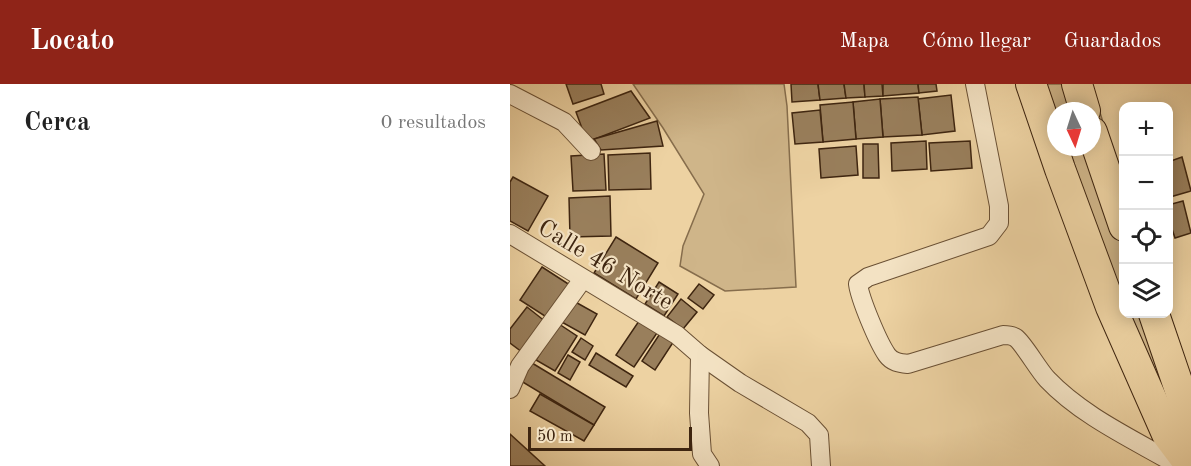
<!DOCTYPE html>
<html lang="es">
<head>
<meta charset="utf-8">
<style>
  :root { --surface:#fff; --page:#f2f2f2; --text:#222; --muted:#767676; --line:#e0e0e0; --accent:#8f2418 }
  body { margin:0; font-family:"Old Standard TT",serif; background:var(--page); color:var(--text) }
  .controls { position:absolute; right:18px; top:18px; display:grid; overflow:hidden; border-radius:12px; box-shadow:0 3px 15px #0003 }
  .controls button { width:54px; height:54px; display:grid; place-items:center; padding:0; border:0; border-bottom:2px solid var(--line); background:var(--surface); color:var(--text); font:30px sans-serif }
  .compass { position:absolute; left:537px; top:18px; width:54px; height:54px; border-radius:50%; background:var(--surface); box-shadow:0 3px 15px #0003; rotate:176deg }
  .scale { position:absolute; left:18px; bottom:15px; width:164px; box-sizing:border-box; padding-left:6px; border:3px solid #3e2510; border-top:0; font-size:16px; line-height:21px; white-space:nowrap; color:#3e2510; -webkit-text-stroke:4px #f3e2c3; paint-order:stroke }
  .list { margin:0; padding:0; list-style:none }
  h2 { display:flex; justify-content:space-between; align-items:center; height:78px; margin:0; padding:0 24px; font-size:26px }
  h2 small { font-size:20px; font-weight:400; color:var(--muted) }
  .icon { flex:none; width:33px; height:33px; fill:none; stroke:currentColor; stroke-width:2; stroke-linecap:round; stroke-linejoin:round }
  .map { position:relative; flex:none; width:681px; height:382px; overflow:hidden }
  header { display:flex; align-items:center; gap:36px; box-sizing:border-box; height:84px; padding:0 30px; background:var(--accent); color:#fff }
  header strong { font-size:28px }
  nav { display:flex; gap:33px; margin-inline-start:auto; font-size:21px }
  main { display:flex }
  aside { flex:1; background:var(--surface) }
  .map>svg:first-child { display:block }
  .green { fill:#cfb589; stroke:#866d4c; stroke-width:1.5 }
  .building { fill:#997f5c; stroke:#3e2510; stroke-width:1.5 }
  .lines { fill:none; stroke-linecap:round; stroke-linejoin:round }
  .minor-casing { stroke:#6a5034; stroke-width:20 }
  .trunk-casing { stroke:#3e2510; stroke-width:32 }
  .minor { stroke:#f3e2c3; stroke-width:18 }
  .trunk { stroke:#edd2a2; stroke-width:30 }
  .labels { text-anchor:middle; stroke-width:4.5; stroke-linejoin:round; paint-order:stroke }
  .street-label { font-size:24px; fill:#3e2510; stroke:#f3e2c3 }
</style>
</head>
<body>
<header>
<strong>Locato</strong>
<nav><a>Mapa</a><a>Cómo llegar</a><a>Guardados</a></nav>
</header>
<main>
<aside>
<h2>Cerca<small>0 resultados</small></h2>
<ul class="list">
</ul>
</aside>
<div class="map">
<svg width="681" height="382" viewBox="0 0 681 382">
  <rect width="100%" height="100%" fill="#edd2a2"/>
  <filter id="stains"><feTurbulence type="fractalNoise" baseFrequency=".00333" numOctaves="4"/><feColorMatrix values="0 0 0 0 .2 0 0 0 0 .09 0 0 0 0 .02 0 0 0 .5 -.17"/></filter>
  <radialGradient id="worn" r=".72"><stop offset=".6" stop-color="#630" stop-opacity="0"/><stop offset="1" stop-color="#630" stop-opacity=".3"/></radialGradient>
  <g class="green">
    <path d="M 123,0 L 274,0 L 277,22 L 286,203 L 215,207 L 170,182 L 173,162 L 194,110 L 153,44 Z"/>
    <path d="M 532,0 L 581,0 L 613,102 L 614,230 L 653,230 L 681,317 L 681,373 L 643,310 L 601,213 L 554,63 L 582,63 L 582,27 L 546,27 L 546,40 Z"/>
  </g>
  <g class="building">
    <path d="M 56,0 L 91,0 L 94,10 L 63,20 Z"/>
    <path d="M 281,0 L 308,0 L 310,16 L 282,18 Z"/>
    <path d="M 308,0 L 334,0 L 336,14 L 310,16 Z"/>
    <path d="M 334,0 L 354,0 L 355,13 L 336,14 Z"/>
    <path d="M 354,0 L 372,0 L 373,12 L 355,13 Z"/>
    <path d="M 373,0 L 408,0 L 409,9 L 373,12 Z"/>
    <path d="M 408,0 L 426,0 L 427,7 L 409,9 Z"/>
    <path d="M 121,7 L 140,34 L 77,58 L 66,28 Z"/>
    <path d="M 441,11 L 445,47 L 412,51 L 408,15 Z"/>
    <path d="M 408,13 L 412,51 L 373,53 L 370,15 Z"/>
    <path d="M 370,15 L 373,53 L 346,55 L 343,18 Z"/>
    <path d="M 343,18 L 346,55 L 313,58 L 310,21 Z"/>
    <path d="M 310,26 L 313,58 L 285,60 L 282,29 Z"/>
    <path d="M 147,37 L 153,62 L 91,66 L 84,55 Z"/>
    <path d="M 416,57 L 417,85 L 382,87 L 381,59 Z"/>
    <path d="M 460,57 L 462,84 L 421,87 L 419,59 Z"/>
    <path d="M 353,60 L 368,60 L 369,94 L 353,94 Z"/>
    <path d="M 346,62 L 348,91 L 311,94 L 309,65 Z"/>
    <path d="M 140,69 L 141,105 L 99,106 L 98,71 Z"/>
    <path d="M 94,70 L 96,106 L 63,107 L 61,72 Z"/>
    <path d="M 672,73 L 681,107 L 660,113 L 658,108 L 658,78 Z"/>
    <path d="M 3,93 L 38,112 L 18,147 L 0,137 L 0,98 Z"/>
    <path d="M 100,112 L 101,152 L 60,153 L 59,114 Z"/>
    <path d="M 673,117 L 681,149 L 665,154 L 658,133 L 658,121 Z"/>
    <path d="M 106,153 L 148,179 L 126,215 L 84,189 Z"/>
    <path d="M 32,183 L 63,203 L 41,236 L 10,216 Z"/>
    <path d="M 149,198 L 168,210 L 154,232 L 135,220 Z"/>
    <path d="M 189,200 L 204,211 L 193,225 L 178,214 Z"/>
    <path d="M 60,215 L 87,230 L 75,251 L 48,236 Z"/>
    <path d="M 171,215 L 187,228 L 173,245 L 157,233 Z"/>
    <path d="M 17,223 L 36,238 L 12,268 L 0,259 L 0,245 Z"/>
    <path d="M 131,234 L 149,246 L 124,283 L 106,271 Z"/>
    <path d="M 49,240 L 67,252 L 45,287 L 26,276 Z"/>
    <path d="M 151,248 L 164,257 L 145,286 L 132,277 Z"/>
    <path d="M 71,254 L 83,262 L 75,276 L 62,268 Z"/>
    <path d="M 86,269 L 123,292 L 116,303 L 79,281 Z"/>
    <path d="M 58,271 L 70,278 L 60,296 L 48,289 Z"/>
    <path d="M 17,276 L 95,323 L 84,341 L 6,294 Z"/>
    <path d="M 30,310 L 84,341 L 74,357 L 20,327 Z"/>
    <path d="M 0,350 L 35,382 L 0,382 Z"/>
  </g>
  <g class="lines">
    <defs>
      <g id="minor">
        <path d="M 465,0 L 489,122 L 489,139 L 479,152 L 358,193 L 348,200 C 350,215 368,258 377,271 C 382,278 389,279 398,280 L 493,251 C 497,251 502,251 506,254 C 513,259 528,285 537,295 C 573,333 625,356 669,382"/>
        <path d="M 0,10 L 54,38 L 81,67"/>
        <path d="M 0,150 L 167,251 L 190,271 L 189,329 L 192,370 L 200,382"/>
        <path d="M 190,271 L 230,299 L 298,339 L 309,351 L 311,382"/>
        <path d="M 0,305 L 10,282 L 73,195"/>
      </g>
      <g id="trunk">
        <path d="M 521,0 L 550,85 L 601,223 L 657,350 L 681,382"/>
        <path d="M 567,0 L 575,27"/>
        <path d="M 582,48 L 614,142"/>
        <path d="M 644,230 L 673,315 L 681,349"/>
      </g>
    </defs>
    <use href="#minor" class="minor-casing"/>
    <use href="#trunk" class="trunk-casing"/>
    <use href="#minor" class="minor"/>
    <use href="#trunk" class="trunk"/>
  </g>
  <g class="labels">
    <g class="street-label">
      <text transform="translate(96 180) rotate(31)" y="8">Calle 46 Norte</text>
    </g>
  </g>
  <rect width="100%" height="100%" filter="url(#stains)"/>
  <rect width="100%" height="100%" fill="url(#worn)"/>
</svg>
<div class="controls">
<button>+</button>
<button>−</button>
<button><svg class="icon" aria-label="locate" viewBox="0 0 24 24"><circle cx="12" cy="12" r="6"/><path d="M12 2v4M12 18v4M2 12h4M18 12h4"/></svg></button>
<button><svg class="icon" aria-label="layers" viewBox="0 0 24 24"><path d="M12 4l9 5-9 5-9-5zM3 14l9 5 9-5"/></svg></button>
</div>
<svg class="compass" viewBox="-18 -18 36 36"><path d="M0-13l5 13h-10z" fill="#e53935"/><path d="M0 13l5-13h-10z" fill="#767676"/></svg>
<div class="scale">50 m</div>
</div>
</main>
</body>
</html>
